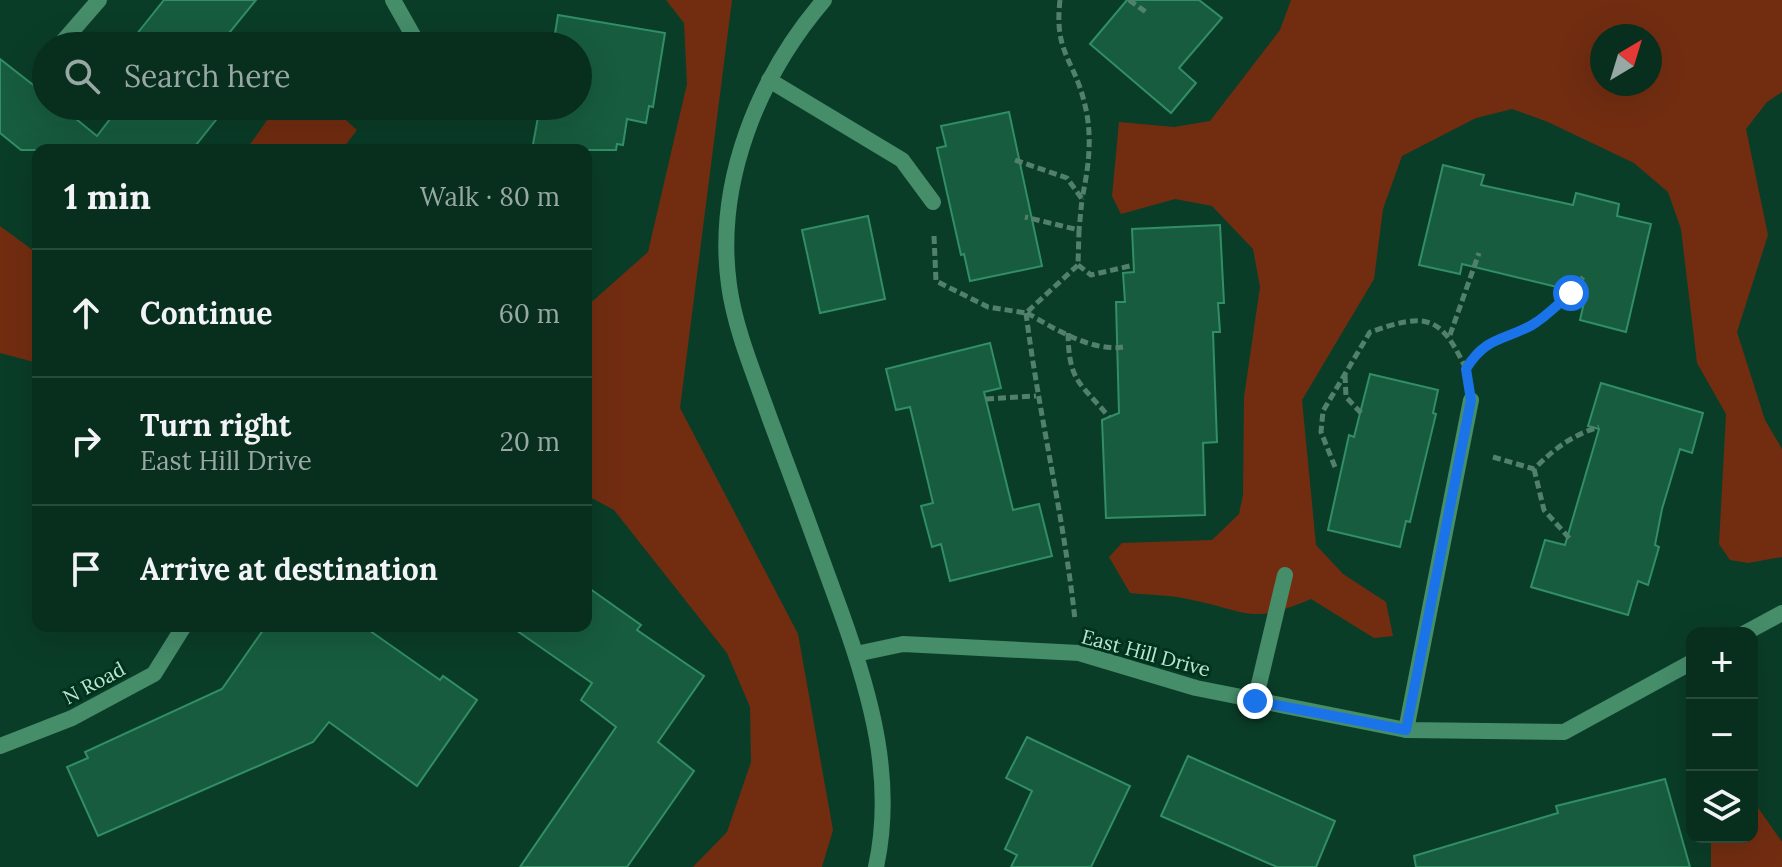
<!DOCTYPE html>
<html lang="en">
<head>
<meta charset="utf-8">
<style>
  :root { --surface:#082e1e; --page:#113627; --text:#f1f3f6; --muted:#98a8a4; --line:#294a3c }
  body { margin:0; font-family:Lora,serif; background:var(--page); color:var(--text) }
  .controls { position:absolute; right:24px; bottom:24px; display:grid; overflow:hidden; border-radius:16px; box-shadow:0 8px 32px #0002 }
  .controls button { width:72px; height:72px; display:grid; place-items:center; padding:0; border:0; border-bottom:2px solid var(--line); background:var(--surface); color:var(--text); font:40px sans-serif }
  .compass { position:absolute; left:1590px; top:24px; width:72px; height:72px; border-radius:50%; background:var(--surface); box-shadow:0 8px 32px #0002; rotate:38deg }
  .stop { position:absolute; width:24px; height:24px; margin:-18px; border:6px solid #1a73e8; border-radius:50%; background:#fff }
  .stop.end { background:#1a73e8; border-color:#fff; box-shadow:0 2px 8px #0008 }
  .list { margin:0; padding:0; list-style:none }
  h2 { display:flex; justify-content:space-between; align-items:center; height:104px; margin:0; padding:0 32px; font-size:34px }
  h2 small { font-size:26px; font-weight:400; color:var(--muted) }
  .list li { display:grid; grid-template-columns:52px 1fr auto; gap:24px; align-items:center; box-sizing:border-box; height:128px; padding:0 32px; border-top:2px solid var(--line) }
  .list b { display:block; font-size:30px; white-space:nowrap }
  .list p { margin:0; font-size:26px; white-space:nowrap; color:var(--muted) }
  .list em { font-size:26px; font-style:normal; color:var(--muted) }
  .icon { flex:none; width:44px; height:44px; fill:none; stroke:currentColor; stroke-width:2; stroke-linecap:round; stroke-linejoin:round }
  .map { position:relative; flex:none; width:1782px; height:867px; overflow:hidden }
  .search { position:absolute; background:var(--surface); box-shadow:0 8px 32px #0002; left:32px; top:32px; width:560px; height:88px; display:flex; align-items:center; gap:20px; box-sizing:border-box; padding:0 28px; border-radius:44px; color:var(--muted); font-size:30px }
  .panel { position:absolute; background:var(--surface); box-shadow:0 8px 32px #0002; left:32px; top:144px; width:560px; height:488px; border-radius:16px }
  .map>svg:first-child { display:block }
  .green { fill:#722d11; fill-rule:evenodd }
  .building { fill:#175c3e; stroke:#318e65; stroke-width:2 }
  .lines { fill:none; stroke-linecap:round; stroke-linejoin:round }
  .path { stroke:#52816b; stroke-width:5; stroke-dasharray:8 4; stroke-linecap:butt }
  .lane { stroke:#468d6a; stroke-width:16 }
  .street { stroke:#468d6a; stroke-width:16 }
  .route { stroke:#1a73e8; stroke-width:10 }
  .labels { text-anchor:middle; stroke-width:6; stroke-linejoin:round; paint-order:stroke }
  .street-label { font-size:20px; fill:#bce6ce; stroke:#00331e }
</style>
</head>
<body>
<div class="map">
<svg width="1782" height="867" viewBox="0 0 1782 867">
  <rect width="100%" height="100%" fill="#0a3d28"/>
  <g class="green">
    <path d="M 666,0 L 732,0 L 680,408 L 798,634 L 833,830 L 822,867 L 693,867 L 727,832 L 751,762 L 750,707 L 727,653 L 614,510 L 586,495 L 586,307 L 648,252 L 687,84 L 684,23 Z"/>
    <path d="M 1291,0 L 1782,0 L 1782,92 L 1767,102 L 1746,129 L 1768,235 L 1737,332 L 1765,420 L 1782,449 L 1782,557 L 1748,563 L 1730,560 L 1719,544 L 1726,414 L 1697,363 L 1681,229 L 1668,192 L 1634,163 L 1548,122 L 1512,109 L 1476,118 L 1402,156 L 1383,209 L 1374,279 L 1302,400 L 1316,545 L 1343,574 L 1386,602 L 1393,636 L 1374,638 L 1311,599 C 1250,625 1250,612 1192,600 C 1172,595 1150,595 1130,593 L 1109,557 L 1122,543 L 1212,540 L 1239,514 L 1243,495 L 1244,397 L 1260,287 L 1253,249 L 1212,206 L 1175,199 L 1121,214 L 1112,196 L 1119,122 L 1174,127 L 1210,121 L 1280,30 ZM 1602,36 L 1650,36 L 1650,84 L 1602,84 Z"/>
    <path d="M 277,106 L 330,106 L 357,130 L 342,150 L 246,150 Z"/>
    <path d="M 0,226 L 38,254 L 38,363 L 0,353 Z"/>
    <path d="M 1752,799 L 1782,842 L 1782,867 L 1711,867 L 1711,837 L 1752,837 Z"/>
  </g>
  <g class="building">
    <path d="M 164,0 L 256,0 L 225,38 L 235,46 L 149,46 L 136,35 Z"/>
    <path d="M 1127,0 L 1199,0 L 1222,18 L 1179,68 L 1196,83 L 1171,113 L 1090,44 Z"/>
    <path d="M 558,15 L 665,33 L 653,107 L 649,106 L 646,123 L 627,119 L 623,145 L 617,144 L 616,150 L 532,150 L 540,106 L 578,106 L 578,46 L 553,46 Z"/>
    <path d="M 0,59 L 46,95 L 46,106 L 60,106 L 97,136 L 120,106 L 227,106 L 192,150 L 21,150 L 0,133 Z"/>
    <path d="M 1009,112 L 1042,266 L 970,281 L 964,254 L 961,255 L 937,148 L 946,146 L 941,126 Z"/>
    <path d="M 1443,165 L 1484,175 L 1481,185 L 1573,205 L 1576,193 L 1619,204 L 1617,216 L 1651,224 L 1626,332 L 1580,320 L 1586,294 L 1462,264 L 1460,274 L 1419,265 Z"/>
    <path d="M 868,216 L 885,299 L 820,313 L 802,230 Z"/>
    <path d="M 1220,225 L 1224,303 L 1218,303 L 1220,332 L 1213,332 L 1217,442 L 1203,443 L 1205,515 L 1106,518 L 1102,420 L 1119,413 L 1116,302 L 1125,302 L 1123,273 L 1134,272 L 1132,229 Z"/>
    <path d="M 990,343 L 1001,388 L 984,392 L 1013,510 L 1039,504 L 1052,556 L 950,581 L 941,544 L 932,547 L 921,506 L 933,503 L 910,407 L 896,410 L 886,369 Z"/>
    <path d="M 1370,374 L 1438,390 L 1433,413 L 1436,414 L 1410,522 L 1406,521 L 1400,547 L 1328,530 L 1349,435 L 1354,437 Z"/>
    <path d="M 1601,383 L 1703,413 L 1692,453 L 1680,449 L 1662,509 L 1655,545 L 1659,547 L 1648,585 L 1638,581 L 1628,615 L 1531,587 L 1545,540 L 1565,545 L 1599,429 L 1588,426 Z"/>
    <path d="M 586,586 L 641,625 L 637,630 L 704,676 L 658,742 L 694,771 L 627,867 L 520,867 L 616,727 L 581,700 L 592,683 L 510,626 L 586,626 Z"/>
    <path d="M 266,626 L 363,626 L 440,680 L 443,676 L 477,700 L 417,786 L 329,722 L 313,742 L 98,836 L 67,767 L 88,758 L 85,752 L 222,689 Z"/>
    <path d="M 1027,737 L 1130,786 L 1091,867 L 1011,867 L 1017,855 L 1005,849 L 1032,791 L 1006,778 Z"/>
    <path d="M 1188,756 L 1335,821 L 1316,867 L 1277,867 L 1161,816 Z"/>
    <path d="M 1665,779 L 1690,867 L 1416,867 L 1414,856 L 1558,813 L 1556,806 Z"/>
  </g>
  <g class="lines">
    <g class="path">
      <path d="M 1060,0 C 1054,52 1073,58 1084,101 C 1093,135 1089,165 1082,199"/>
      <path d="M 1129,0 L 1146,12"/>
      <path d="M 1015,160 L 1067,178 L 1082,199 L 1079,230"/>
      <path d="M 934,236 L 936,281 L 988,307 L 1026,313 L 1078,265 L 1079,230 L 1025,217"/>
      <path d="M 1078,265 L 1091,275 L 1134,265"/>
      <path d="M 1026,313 C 1039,416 1064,517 1075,620"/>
      <path d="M 1027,313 C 1053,328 1092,352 1123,347"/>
      <path d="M 1068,333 C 1069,383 1080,382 1109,417"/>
      <path d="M 1450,335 L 1479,253"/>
      <path d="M 1469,364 C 1484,339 1507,338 1532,325 C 1551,314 1570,294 1583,277"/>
      <path d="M 1345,375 L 1346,397 L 1363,415"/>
      <path d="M 986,399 L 1036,396"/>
      <path d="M 1493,457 L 1534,469 C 1554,449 1572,435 1599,427"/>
      <path d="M 1335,467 L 1321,432 L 1323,411 L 1370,332 C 1425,313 1440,314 1465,367"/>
      <path d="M 1534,469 L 1544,510 L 1571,540"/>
    </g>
    <path class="lane" d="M 59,46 L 99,0"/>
    <g class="street">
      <path d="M 393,0 L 419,46"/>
      <path d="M 824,0 C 758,77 715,183 729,285 C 735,330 755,376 770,419 C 794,483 818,548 841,612 C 871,695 895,780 876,867"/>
      <path d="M 769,80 L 902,160 L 933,202"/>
      <path d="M 1745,633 L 1782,613"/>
      <path d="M 856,654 L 903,644 L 1079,653 L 1196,688 L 1406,730 L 1564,732 L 1692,662"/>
      <path d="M 1255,701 L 1285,575"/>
      <path d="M 1406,730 L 1471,400"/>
      <path d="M 0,746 L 72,718 L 154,674 L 184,626"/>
    </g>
  </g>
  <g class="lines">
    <path class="route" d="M 1255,701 L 1406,730 L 1471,400 L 1466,369 C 1485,337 1503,341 1532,325 C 1546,317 1559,303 1571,293"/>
  </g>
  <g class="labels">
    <g class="street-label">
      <text transform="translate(1146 653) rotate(15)" y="7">East Hill Drive</text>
      <text transform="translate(94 683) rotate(-28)" y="7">N Road</text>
    </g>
  </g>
</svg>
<div class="controls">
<button>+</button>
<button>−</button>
<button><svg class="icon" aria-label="layers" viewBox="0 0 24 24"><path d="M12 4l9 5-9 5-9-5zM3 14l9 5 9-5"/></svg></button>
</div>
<svg class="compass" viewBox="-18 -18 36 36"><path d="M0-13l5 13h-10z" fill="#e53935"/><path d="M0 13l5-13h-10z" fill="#98a8a4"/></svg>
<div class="stop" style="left:1571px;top:293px"></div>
<div class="stop end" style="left:1255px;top:701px"></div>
<div class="search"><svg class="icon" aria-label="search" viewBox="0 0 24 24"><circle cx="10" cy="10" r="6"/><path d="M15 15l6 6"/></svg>Search here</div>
<section class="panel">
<h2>1 min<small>Walk · 80 m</small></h2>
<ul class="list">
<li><svg class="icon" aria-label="ahead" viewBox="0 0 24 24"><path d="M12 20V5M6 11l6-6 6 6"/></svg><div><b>Continue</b></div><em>60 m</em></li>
<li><svg class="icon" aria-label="right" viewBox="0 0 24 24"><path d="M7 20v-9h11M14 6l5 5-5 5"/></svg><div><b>Turn right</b><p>East Hill Drive</p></div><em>20 m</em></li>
<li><svg class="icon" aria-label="arrive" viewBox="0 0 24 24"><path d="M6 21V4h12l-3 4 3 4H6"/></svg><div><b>Arrive at destination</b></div></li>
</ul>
</section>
</div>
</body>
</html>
